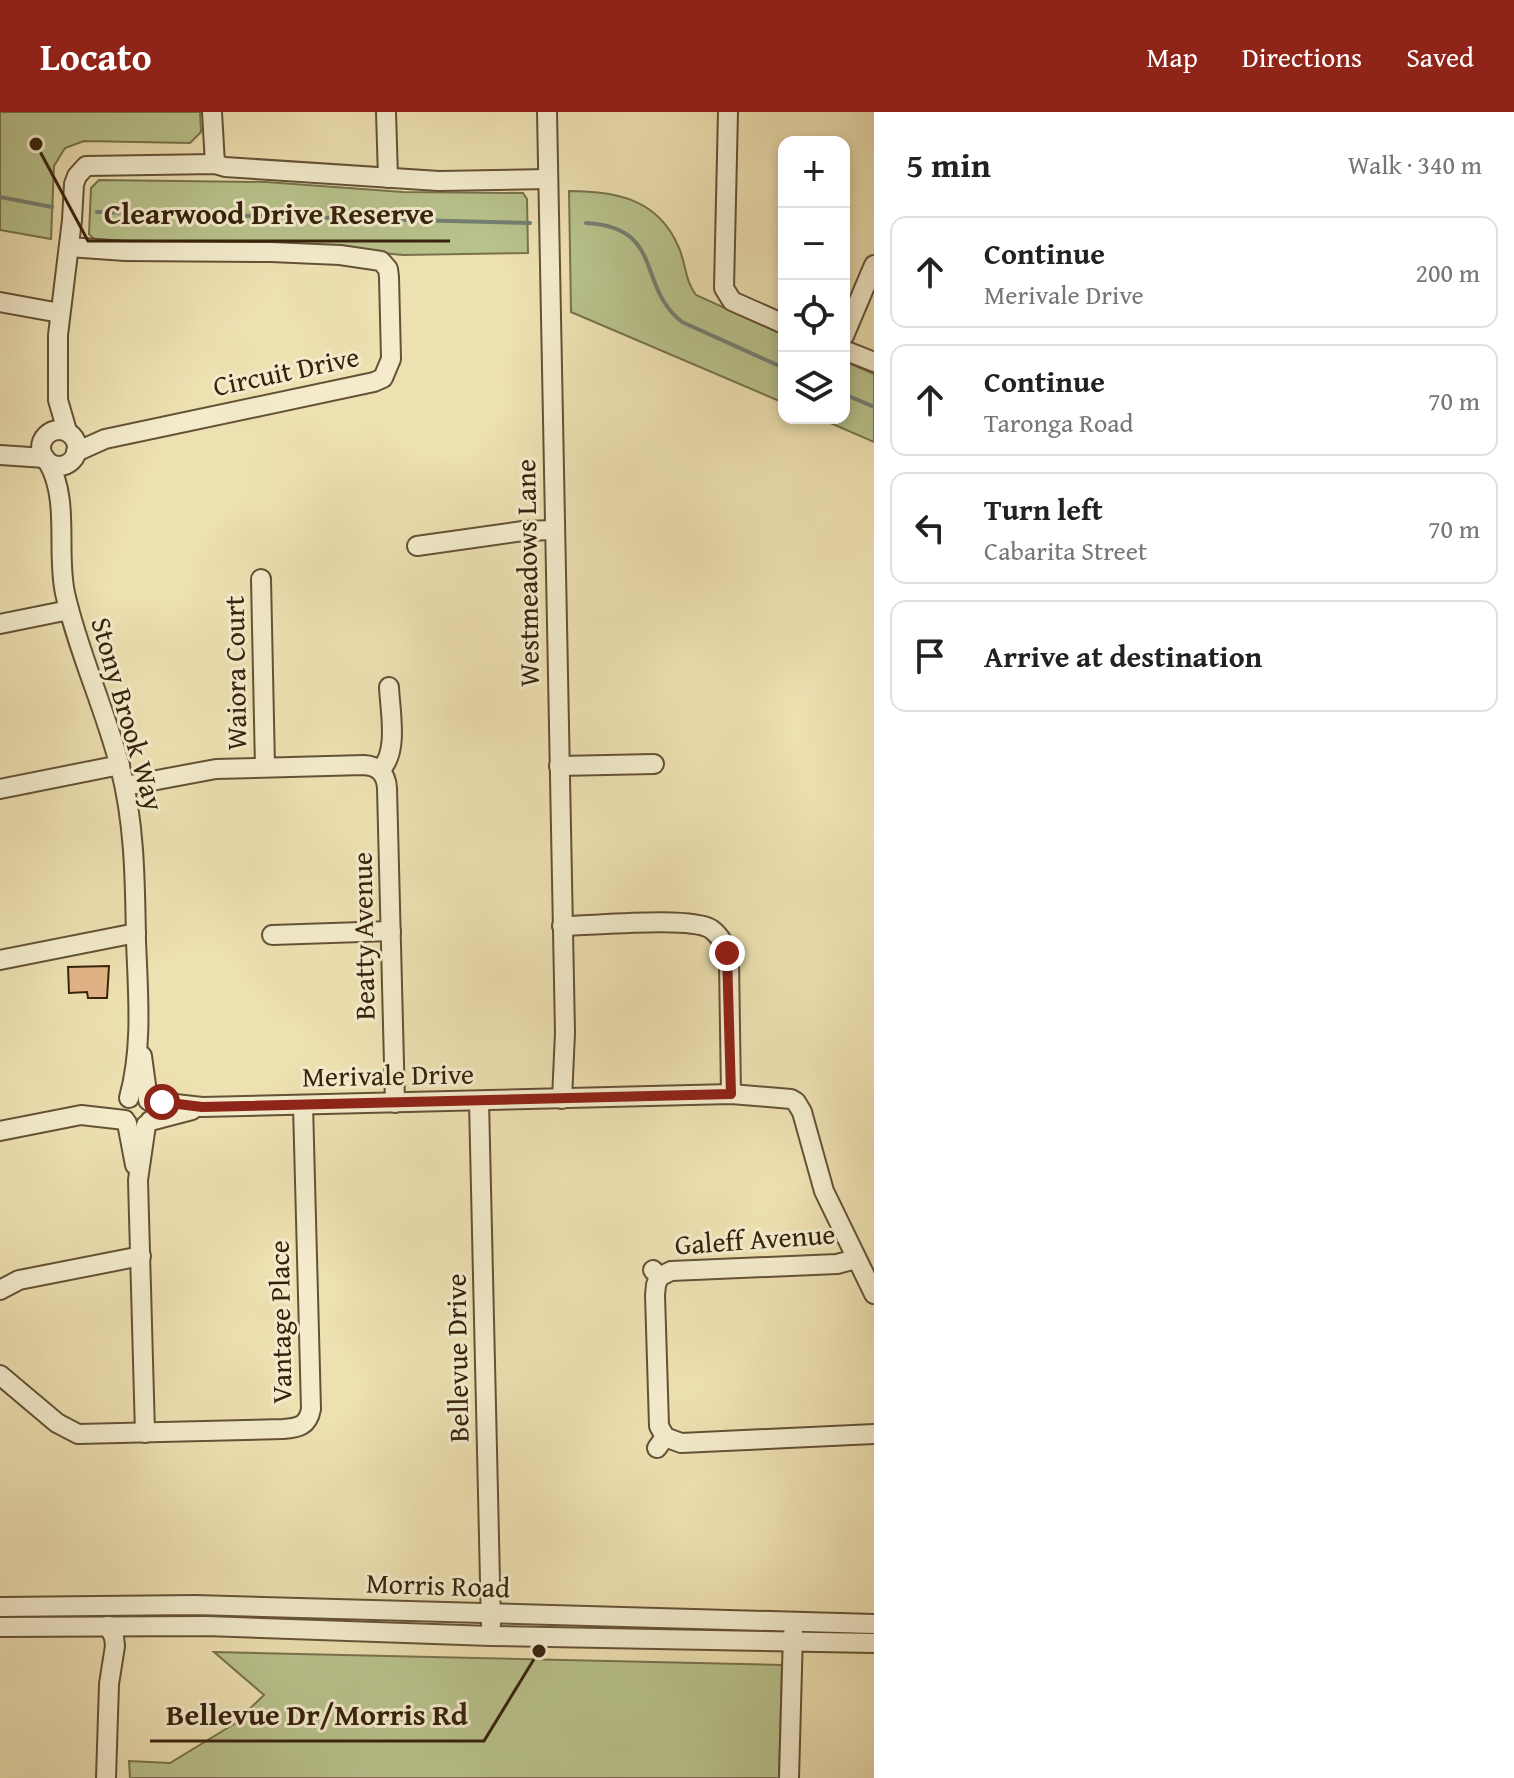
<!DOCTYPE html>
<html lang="en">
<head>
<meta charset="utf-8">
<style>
  :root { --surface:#fff; --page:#f2f2f2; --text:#222; --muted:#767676; --line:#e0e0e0; --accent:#8f2418 }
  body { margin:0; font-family:"Gentium Book Plus",serif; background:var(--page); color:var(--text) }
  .controls { position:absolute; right:24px; top:24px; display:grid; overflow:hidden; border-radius:16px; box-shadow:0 4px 12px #0003 }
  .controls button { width:72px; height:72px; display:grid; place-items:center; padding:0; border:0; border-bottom:2px solid var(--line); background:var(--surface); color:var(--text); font:40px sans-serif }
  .stop { position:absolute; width:24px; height:24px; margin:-18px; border:6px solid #8f2418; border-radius:50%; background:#fff }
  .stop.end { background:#8f2418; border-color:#fff; box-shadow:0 2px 8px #0008 }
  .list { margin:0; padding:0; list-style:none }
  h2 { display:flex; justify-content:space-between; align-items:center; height:104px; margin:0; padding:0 32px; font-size:34px }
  h2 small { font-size:26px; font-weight:400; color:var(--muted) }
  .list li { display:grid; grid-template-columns:52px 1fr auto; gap:24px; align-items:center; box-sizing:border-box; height:112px; margin:0 16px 16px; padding:0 16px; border:2px solid var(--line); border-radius:16px }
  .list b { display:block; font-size:30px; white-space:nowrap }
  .list p { margin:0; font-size:26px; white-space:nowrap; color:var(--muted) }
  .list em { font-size:26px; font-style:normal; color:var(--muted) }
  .icon { flex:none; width:44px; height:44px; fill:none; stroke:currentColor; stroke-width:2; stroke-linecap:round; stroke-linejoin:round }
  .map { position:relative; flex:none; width:874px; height:1666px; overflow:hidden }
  header { display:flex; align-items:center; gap:48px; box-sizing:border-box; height:112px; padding:0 40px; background:var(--accent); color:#fff }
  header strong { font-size:38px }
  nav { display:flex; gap:44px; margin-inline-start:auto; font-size:28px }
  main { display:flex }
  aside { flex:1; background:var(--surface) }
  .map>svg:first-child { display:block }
  .green { fill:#b8c28c; stroke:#78724c; stroke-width:2 }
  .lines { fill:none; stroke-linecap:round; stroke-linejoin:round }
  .stream { stroke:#747e72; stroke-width:4 }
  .building { fill:#e2b486; stroke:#37220d; stroke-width:2 }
  .minor-casing { stroke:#645236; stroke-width:22 }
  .minor { stroke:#f3ebcc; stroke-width:18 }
  .route { stroke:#8f2418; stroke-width:10 }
  .labels { text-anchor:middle; stroke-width:6; stroke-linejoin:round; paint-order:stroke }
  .street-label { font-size:28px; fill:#37220d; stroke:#f3ebcc }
  .leader { fill:none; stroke:#37220d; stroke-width:3 }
  .callout-dot { fill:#37220d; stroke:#f3ebcc; stroke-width:3 }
  .callout-label { font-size:30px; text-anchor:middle; font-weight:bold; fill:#37220d; stroke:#f3ebcc; stroke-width:6; stroke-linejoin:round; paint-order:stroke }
</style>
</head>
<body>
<header>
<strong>Locato</strong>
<nav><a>Map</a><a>Directions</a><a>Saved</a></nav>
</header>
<main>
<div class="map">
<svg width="874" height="1666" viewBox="0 0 874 1666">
  <rect width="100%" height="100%" fill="#ede0b1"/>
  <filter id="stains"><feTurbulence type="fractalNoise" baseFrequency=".0025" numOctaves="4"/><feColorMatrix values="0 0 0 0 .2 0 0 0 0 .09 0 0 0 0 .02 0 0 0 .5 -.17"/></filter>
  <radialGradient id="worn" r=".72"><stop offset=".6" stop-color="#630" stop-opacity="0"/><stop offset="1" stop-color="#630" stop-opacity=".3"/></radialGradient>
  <g class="green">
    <path d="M 0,0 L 200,0 L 201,20 L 190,31 L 84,29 L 65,36 L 54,54 L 51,127 L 0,118 Z"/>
    <path d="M 99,68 L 266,70 L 403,80 L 523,81 L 527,87 L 528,141 L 403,143 L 277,131 L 95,128 L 89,122 L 91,76 Z"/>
    <path d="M 569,79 C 616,79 659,87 679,136 C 686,152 685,169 696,183 L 784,223 L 784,291 L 571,200 Z"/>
    <path d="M 844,249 L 874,262 L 874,330 L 819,306 L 844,306 Z"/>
    <path d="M 214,1540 L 782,1553 L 779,1666 L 130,1666 L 129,1649 L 170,1651 L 234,1612 L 264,1583 Z"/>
  </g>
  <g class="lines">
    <g class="stream">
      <path d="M 0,85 L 52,95"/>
      <path d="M 97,100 L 530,111"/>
      <path d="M 586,111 C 665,115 636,174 682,210 L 784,256"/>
      <path d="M 844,282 L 874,295"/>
    </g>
  </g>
  <path class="building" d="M 109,854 L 107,886 L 88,886 L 87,880 L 69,881 L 68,855 Z"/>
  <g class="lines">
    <defs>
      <g id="minor">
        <path d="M 212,0 L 215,52"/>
        <path d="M 386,0 L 388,66"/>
        <path d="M 547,0 L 565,921 L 562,987"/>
        <path d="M 728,0 L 724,176 L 732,189 L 784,212"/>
        <path d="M 69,135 L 125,139 L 271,140 L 340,143 L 381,149 L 388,157 L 389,165 L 391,247 L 383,266 L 374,270 L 105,327 L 76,340"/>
        <path d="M 0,190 L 60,201"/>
        <path d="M 844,224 L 874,153"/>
        <path d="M 844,238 L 874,250"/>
        <circle cx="59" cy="336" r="18"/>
        <path d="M 67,319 L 58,288 L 58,223 L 72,108 L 74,72 L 77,64 L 86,54 L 215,52 L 225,55 L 439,69 L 548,67"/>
        <path d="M 0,343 L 45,346"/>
        <path d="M 48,350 C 70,388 56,439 65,481 C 78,540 105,596 120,655 C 135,712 135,771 136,829 C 138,882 143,935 129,986"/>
        <path d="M 417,434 L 523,419 L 554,418"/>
        <path d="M 261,467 L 265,655"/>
        <path d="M 0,512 L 69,498"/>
        <path d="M 559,654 L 654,652"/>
        <path d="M 380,658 C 399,641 390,599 389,575"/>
        <path d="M 125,674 L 216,657 L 364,653 C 378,654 386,661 387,676 L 395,991"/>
        <path d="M 0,677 L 120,653"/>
        <path d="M 562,814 C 592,814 690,804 711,817 C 722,825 727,837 729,849 L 731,982"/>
        <path d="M 272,823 L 391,819"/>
        <path d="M 0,848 L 136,821"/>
        <path d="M 142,944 L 148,988"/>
        <path d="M 149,989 L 202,995 L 731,982 L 791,987 L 796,990 L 802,1000 L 824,1079 L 874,1182"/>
        <path d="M 479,989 L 491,1513"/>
        <path d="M 150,1009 L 192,998"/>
        <path d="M 127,1011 L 135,1053"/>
        <path d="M 0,1019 L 81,1003 L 125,1008"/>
        <path d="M 653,1158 L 659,1165 L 656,1173 L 655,1183 L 659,1314 L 665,1325 L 657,1336"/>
        <path d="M 659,1165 L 671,1159 L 837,1152 L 856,1147"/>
        <path d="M 0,1178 L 19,1168 L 141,1144"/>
        <path d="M 0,1263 L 57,1311 L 78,1322 L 283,1317 C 298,1316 308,1314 311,1297 L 303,993"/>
        <path d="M 145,1321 L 138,1068 L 146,1013"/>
        <path d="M 665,1325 L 681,1331 L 874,1322"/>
        <path d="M 0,1495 L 195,1493 L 874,1512"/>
        <path d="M 0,1515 L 206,1514 L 491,1524 L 874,1531"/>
        <path d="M 106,1666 L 109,1572 L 115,1534 L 114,1525 L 108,1514"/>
        <path d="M 789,1666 L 793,1521"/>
      </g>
    </defs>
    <use href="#minor" class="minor-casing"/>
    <use href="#minor" class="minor"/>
  </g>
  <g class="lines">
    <path class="route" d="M 162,990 L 202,995 L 731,982 L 727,841"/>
  </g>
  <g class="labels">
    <g class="street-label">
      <text transform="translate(286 259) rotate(-12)" y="10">Circuit Drive</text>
      <text transform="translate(527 461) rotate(-91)" y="10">Westmeadows Lane</text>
      <text transform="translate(235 561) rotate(-91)" y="10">Waiora Court</text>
      <text transform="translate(128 602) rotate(74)" y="10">Stony Brook Way</text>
      <text transform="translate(363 824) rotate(-91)" y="10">Beatty Avenue</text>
      <text transform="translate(388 963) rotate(-1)" y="10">Merivale Drive</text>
      <text transform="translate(755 1127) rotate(-4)" y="10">Galeff Avenue</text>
      <text transform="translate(280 1210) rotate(-91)" y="10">Vantage Place</text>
      <text transform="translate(457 1246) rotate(-91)" y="10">Bellevue Drive</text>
      <text transform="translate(438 1473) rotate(2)" y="10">Morris Road</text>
    </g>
  </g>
  <path class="leader" d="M36 32L88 129H450M539 1539L484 1629H150"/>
  <g class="callout-dot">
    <circle cx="36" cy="32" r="8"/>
    <circle cx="539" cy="1539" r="8"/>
  </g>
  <g class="callout-label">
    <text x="269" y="112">Clearwood Drive Reserve</text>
    <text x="317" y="1613">Bellevue Dr/Morris Rd</text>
  </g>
  <rect width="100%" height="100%" filter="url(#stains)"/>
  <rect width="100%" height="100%" fill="url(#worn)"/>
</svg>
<div class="controls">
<button>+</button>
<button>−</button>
<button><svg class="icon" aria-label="locate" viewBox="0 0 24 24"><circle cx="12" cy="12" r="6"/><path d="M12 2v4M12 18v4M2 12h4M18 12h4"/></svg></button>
<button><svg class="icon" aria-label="layers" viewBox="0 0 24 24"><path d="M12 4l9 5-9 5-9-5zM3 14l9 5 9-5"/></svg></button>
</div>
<div class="stop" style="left:162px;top:990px"></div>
<div class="stop end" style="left:727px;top:841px"></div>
</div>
<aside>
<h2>5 min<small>Walk · 340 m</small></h2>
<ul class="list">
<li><svg class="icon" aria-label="ahead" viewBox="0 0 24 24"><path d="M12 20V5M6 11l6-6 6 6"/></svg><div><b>Continue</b><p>Merivale Drive</p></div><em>200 m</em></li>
<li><svg class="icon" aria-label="ahead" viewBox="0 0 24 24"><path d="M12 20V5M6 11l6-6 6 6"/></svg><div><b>Continue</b><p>Taronga Road</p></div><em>70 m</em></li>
<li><svg class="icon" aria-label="left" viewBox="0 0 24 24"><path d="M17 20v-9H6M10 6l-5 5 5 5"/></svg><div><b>Turn left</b><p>Cabarita Street</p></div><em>70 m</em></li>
<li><svg class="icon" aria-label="arrive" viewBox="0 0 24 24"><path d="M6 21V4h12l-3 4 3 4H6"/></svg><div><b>Arrive at destination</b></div></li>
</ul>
</aside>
</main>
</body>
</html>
